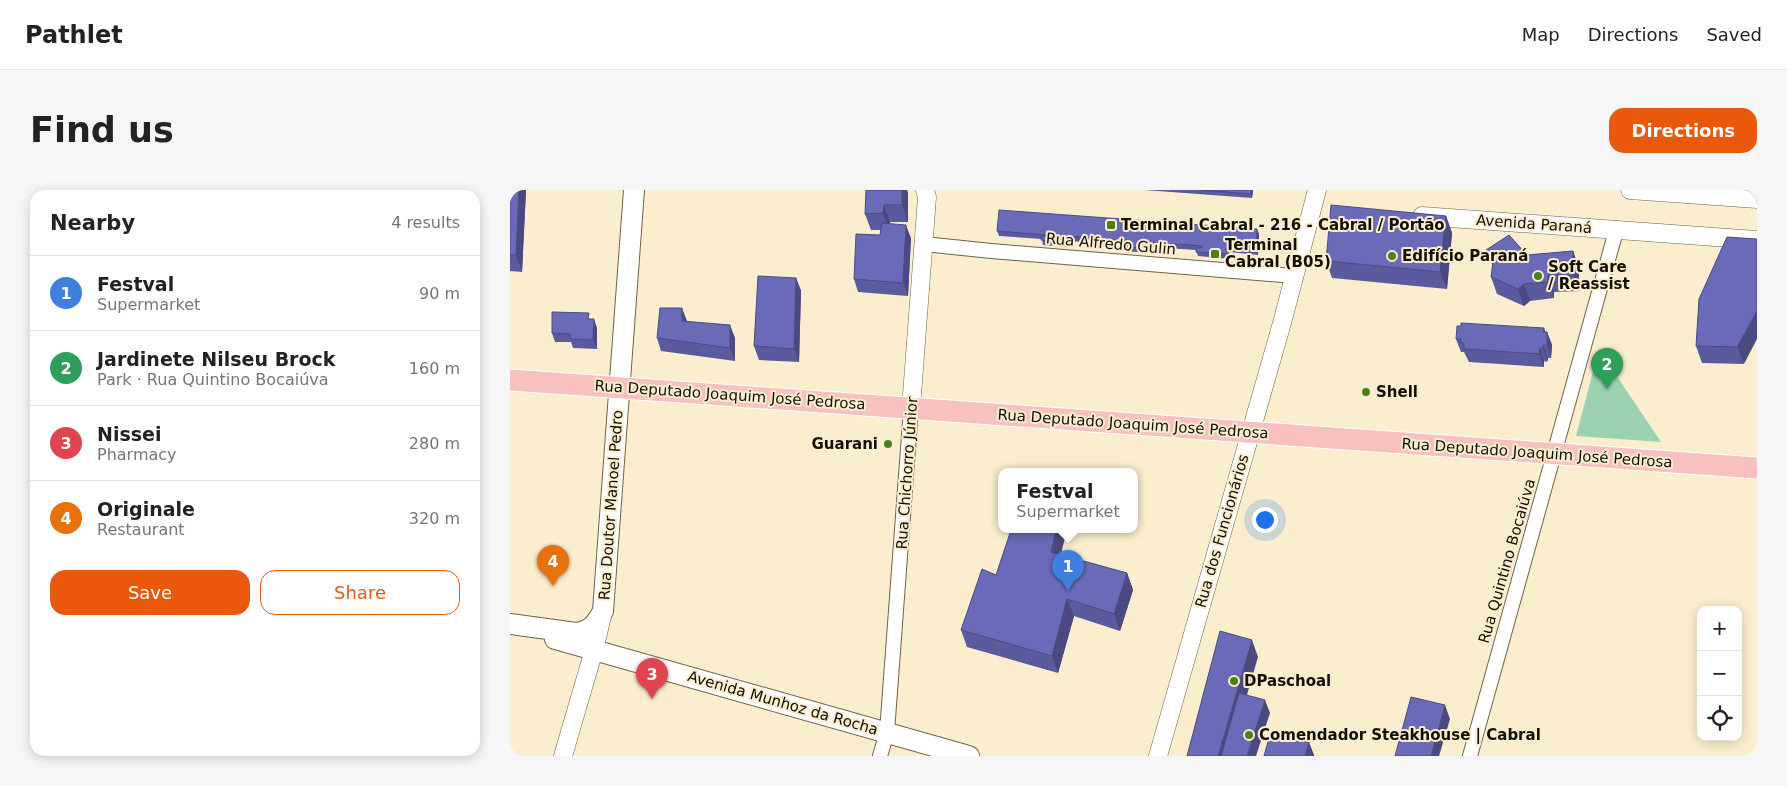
<!DOCTYPE html>
<html lang="en">
<head>
<meta charset="utf-8">
<style>
  :root { --surface:#fff; --page:#f6f6f6; --text:#222; --muted:#767676; --line:#e0e0e0; --accent:#ea580c }
  body { margin:0; font-family:"DejaVu Sans",sans-serif; background:var(--page); color:var(--text) }
  .controls { position:absolute; right:15px; bottom:15px; display:grid; overflow:hidden; border-radius:10px; box-shadow:0 2px 12px #0003 }
  .controls button { width:45px; height:45px; display:grid; place-items:center; padding:0; border:0; border-bottom:1px solid var(--line); background:var(--surface); color:var(--text); font:25px sans-serif }
  .you { position:absolute; left:754px; top:329px; width:18px; height:18px; margin:-12px; border:4px solid #fff; border-radius:50%; background:#1a73e8; box-shadow:0 0 0 8px #1a73e833 }
  .badge { display:grid; place-items:center; width:32px; height:32px; border-radius:50%; background:var(--accent); color:#fff; font-size:16px; font-weight:700 }
  .pin { position:absolute; translate:-50% -41px; filter:drop-shadow(0 1px 2px #0008) }
  .pin::after { content:''; position:absolute; top:26px; width:18px; height:15px; background:inherit; clip-path:polygon(0 0,100% 0,50% 100%) }
  .popup { position:absolute; left:488px; top:278px; width:140px; height:65px; box-sizing:border-box; display:grid; place-content:center; border-radius:10px; background:var(--surface); filter:drop-shadow(0 1px 4px #0005); font-size:16px; white-space:nowrap; color:var(--muted) }
  .popup b { font-size:19px; color:var(--text) }
  .popup::after { content:''; position:absolute; left:50%; top:100%; margin-left:-10px; border:10px solid transparent; border-top-color:var(--surface) }
  .list { margin:0; padding:0; list-style:none }
  h2 { display:flex; justify-content:space-between; align-items:center; height:65px; margin:0; padding:0 20px; font-size:21px }
  h2 small { font-size:16px; font-weight:400; color:var(--muted) }
  .list li { display:grid; grid-template-columns:32px 1fr auto; gap:15px; align-items:center; box-sizing:border-box; height:75px; padding:0 20px; border-top:1px solid var(--line) }
  .list b { display:block; font-size:19px; white-space:nowrap }
  .list p { margin:0; font-size:16px; white-space:nowrap; color:var(--muted) }
  .list em { font-size:16px; font-style:normal; color:var(--muted) }
  .actions { display:flex; gap:10px; padding:15px 20px }
  .actions a { flex:1; padding:11px 0; border:1px solid var(--accent); border-radius:15px; text-align:center; font-size:18px; color:var(--accent) }
  .actions .main { background:var(--accent); color:#fff }
  .icon { flex:none; width:28px; height:28px; fill:none; stroke:currentColor; stroke-width:2; stroke-linecap:round; stroke-linejoin:round }
  .map { position:relative; flex:none; width:1247px; height:566px; overflow:hidden; border-radius:15px }
  header { display:flex; align-items:center; gap:30px; box-sizing:border-box; height:70px; padding:0 25px; background:var(--surface); border-bottom:1px solid var(--line) }
  header strong { font-size:24px }
  nav { display:flex; gap:28px; margin-inline-start:auto; font-size:18px }
  .intro { display:flex; align-items:center; justify-content:space-between; box-sizing:border-box; height:120px; padding:0 30px }
  h1 { margin:0; font-size:35px }
  .button { padding:12px 22px; border-radius:15px; background:var(--accent); color:#fff; font-size:18px; font-weight:700 }
  main { display:flex; gap:30px; padding:0 30px }
  aside { flex:1; background:var(--surface); border-radius:15px; box-shadow:0 2px 12px #0003 }
  .map>svg:first-child { display:block }
  .green { fill:#9cd2b1 }
  .lines { fill:none; stroke-linecap:round; stroke-linejoin:round }
  .minor-casing { stroke:#6f6348; stroke-width:16 }
  .tertiary-casing { stroke:#6f6348; stroke-width:19 }
  .secondary-casing { stroke:#6f6348; stroke-width:22 }
  .primary-casing { stroke:#fff; stroke-width:23 }
  .minor { stroke:#fff; stroke-width:14 }
  .tertiary { stroke:#fff; stroke-width:18 }
  .secondary { stroke:#fff; stroke-width:20 }
  .primary { stroke:#f8c0be; stroke-width:21 }
  .wall { fill:#5a5b9e }
  .shaded-wall { fill:#4a4a81 }
  .building { fill:#696ab8; stroke:#4a4a81 }
  .poi-dot { fill:#4a8016; stroke:#fbeece; stroke-width:2 }
  .labels { text-anchor:middle; stroke-width:4; stroke-linejoin:round; paint-order:stroke }
  .street-label { font-size:15px; fill:#140f05; stroke:#fbeece }
  .poi-label { font-size:15px; font-weight:bold; fill:#140f05; stroke:#fbeece; text-anchor:start }
</style>
</head>
<body>
<header>
<strong>Pathlet</strong>
<nav><a>Map</a><a>Directions</a><a>Saved</a></nav>
</header>
<div class="intro"><h1>Find us</h1><a class="button">Directions</a></div>
<main>
<aside>
<h2>Nearby<small>4 results</small></h2>
<ul class="list">
<li><span class="badge" style="background:#3f7fe0">1</span><div><b>Festval</b><p>Supermarket</p></div><em>90 m</em></li>
<li><span class="badge" style="background:#2e9e5b">2</span><div><b>Jardinete Nilseu Brock</b><p>Park · Rua Quintino Bocaiúva</p></div><em>160 m</em></li>
<li><span class="badge" style="background:#e0444e">3</span><div><b>Nissei</b><p>Pharmacy</p></div><em>280 m</em></li>
<li><span class="badge" style="background:#e8710a">4</span><div><b>Originale</b><p>Restaurant</p></div><em>320 m</em></li>
</ul>
<div class="actions"><a class="main">Save</a><a>Share</a></div>
</aside>
<div class="map">
<svg width="1247" height="566" viewBox="0 0 1247 566">
  <rect width="100%" height="100%" fill="#fbeece"/>
  <path class="green" d="M 1089,159 L 1096,170 L 1151,252 L 1066,246 Z"/>
  <g class="lines">
    <defs>
      <g id="minor">
        <path d="M 414,54 L 481,61 L 785,86"/>
        <path d="M 370,566 L 377,542 L 401,218"/>
        <path d="M 960,566 L 1106,41"/>
      </g>
      <g id="tertiary">
        <path d="M 1120,0 L 1247,9"/>
        <path d="M 912,26 L 1247,50"/>
        <path d="M 401,218 L 417,7 L 415,0"/>
        <path d="M 53,566 L 84,460 L 93,422"/>
        <path d="M 648,566 L 772,133 L 807,0"/>
      </g>
      <g id="secondary">
        <path d="M 0,434 L 66,443 C 81,441 86,434 93,421 L 124,0"/>
        <path d="M 45,449 L 459,566"/>
      </g>
      <path id="primary" d="M 0,190 L 1247,278"/>
    </defs>
    <use href="#minor" class="minor-casing"/>
    <use href="#tertiary" class="tertiary-casing"/>
    <use href="#secondary" class="secondary-casing"/>
    <use href="#primary" class="primary-casing"/>
    <use href="#minor" class="minor"/>
    <use href="#tertiary" class="tertiary"/>
    <use href="#secondary" class="secondary"/>
    <use href="#primary" class="primary"/>
  </g>
  <g class="wall">
    <path d="M 0,0 L 16,0 L 12,82 L 0,81 Z"/>
    <path d="M 356,0 L 397,0 L 398,3 L 398,32 L 380,32 L 380,33 L 401,48 L 398,106 L 348,102 L 344,89 L 370,45 L 371,40 L 361,40 L 355,24 Z"/>
    <path d="M 634,0 L 743,0 L 742,8 Z"/>
    <path d="M 936,26 L 942,43 L 937,99 L 822,88 L 816,71 Z"/>
    <path d="M 487,41 L 749,44 L 748,65 L 719,62 L 720,66 L 720,69 L 688,66 L 686,60 L 641,57 L 641,63 L 613,61 L 612,55 L 559,51 L 559,57 L 533,55 L 532,49 L 489,46 Z"/>
    <path d="M 1217,47 L 1234,174 L 1192,173 L 1186,156 Z"/>
    <path d="M 976,60 L 1017,65 L 1063,61 L 1069,78 L 1069,101 L 1044,102 L 1044,108 L 1020,111 L 1014,116 L 987,104 L 981,87 L 983,77 Z"/>
    <path d="M 286,88 L 291,101 L 289,172 L 249,170 L 244,156 Z"/>
    <path d="M 81,129 L 87,138 L 87,159 L 63,158 L 61,152 L 45,152 L 42,143 Z"/>
    <path d="M 177,132 L 225,148 L 225,171 L 151,161 L 147,148 Z"/>
    <path d="M 1037,142 L 1042,155 L 1041,168 L 1038,168 L 1037,172 L 1034,171 L 1034,177 L 959,172 L 954,162 L 951,162 L 946,149 Z"/>
    <path d="M 550,365 L 617,383 L 623,400 L 610,441 L 564,426 L 548,483 L 457,457 L 451,440 L 486,385 Z"/>
  </g>
  <g class="shaded-wall">
    <path d="M 9,0 L 16,0 L 12,82 L 6,65 Z"/>
    <path d="M 392,0 L 397,0 L 398,3 L 398,32 L 392,15 Z"/>
    <path d="M 741,0 L 743,0 L 742,8 L 741,4 Z"/>
    <path d="M 374,15 L 380,32 L 379,40 L 373,23 Z"/>
    <path d="M 936,26 L 942,43 L 937,99 L 930,82 Z"/>
    <path d="M 396,35 L 401,48 L 398,106 L 393,93 Z"/>
    <path d="M 747,39 L 749,44 L 748,65 L 746,60 Z"/>
    <path d="M 557,46 L 559,51 L 559,57 L 557,52 Z"/>
    <path d="M 1063,61 L 1069,78 L 1069,101 L 1063,85 Z"/>
    <path d="M 1038,85 L 1044,102 L 1044,108 L 1038,92 Z"/>
    <path d="M 286,88 L 291,101 L 289,172 L 284,159 Z"/>
    <path d="M 1014,94 L 1020,111 L 1014,116 L 1008,99 Z"/>
    <path d="M 172,118 L 177,131 L 172,131 Z"/>
    <path d="M 1247,121 L 1247,149 L 1234,174 L 1227,157 Z"/>
    <path d="M 84,129 L 87,138 L 87,159 L 83,150 Z"/>
    <path d="M 220,135 L 225,148 L 225,171 L 220,158 Z"/>
    <path d="M 1034,138 L 1037,147 L 1037,142 L 1042,155 L 1041,168 L 1033,142 Z"/>
    <path d="M 1033,155 L 1038,168 L 1037,172 L 1033,158 Z"/>
    <path d="M 1030,158 L 1034,171 L 1034,177 L 1029,164 Z"/>
    <path d="M 546,340 L 557,340 L 547,379 L 541,362 Z"/>
    <path d="M 617,383 L 623,400 L 610,441 L 604,424 Z"/>
    <path d="M 557,409 L 564,426 L 548,483 L 542,466 Z"/>
    <path d="M 742,450 L 748,467 L 719,566 L 708,566 Z"/>
    <path d="M 755,510 L 760,523 L 746,566 L 737,566 Z"/>
    <path d="M 935,515 L 940,529 L 929,566 L 921,566 Z"/>
    <path d="M 799,552 L 804,565 L 804,566 L 795,566 Z"/>
  </g>
  <g class="building">
    <path d="M 0,0 L 9,0 L 6,65 L 0,65 Z"/>
    <path d="M 356,0 L 392,0 L 392,15 L 374,15 L 373,23 L 355,24 Z"/>
    <path d="M 692,0 L 741,0 L 741,4 Z"/>
    <path d="M 821,15 L 936,26 L 930,82 L 816,71 Z"/>
    <path d="M 489,20 L 747,39 L 746,60 L 716,58 L 716,61 L 719,61 L 718,64 L 686,62 L 686,58 L 691,58 L 692,56 L 637,52 L 637,55 L 640,55 L 640,59 L 611,56 L 612,52 L 616,52 L 616,51 L 557,46 L 557,52 L 531,50 L 532,46 L 536,46 L 536,45 L 487,41 Z"/>
    <path d="M 372,33 L 396,35 L 393,93 L 344,89 L 346,44 L 370,45 Z"/>
    <path d="M 999,45 L 1017,65 L 1063,61 L 1063,85 L 1038,85 L 1038,92 L 1014,94 L 1008,99 L 981,87 L 983,72 L 976,60 Z"/>
    <path d="M 1217,47 L 1247,49 L 1247,121 L 1227,157 L 1186,156 L 1189,109 Z"/>
    <path d="M 248,86 L 286,88 L 284,159 L 244,156 Z"/>
    <path d="M 150,118 L 172,118 L 172,131 L 220,135 L 220,158 L 147,148 Z"/>
    <path d="M 42,122 L 79,123 L 78,129 L 84,129 L 83,150 L 60,149 L 60,144 L 42,143 Z"/>
    <path d="M 951,133 L 1034,138 L 1033,142 L 1037,142 L 1037,155 L 1033,155 L 1033,158 L 1030,158 L 1029,164 L 954,159 L 954,153 L 950,152 L 951,149 L 946,149 L 947,136 L 951,136 Z"/>
    <path d="M 501,340 L 546,340 L 541,362 L 617,383 L 604,424 L 557,409 L 542,466 L 451,440 L 472,379 L 486,385 Z"/>
    <path d="M 710,441 L 742,450 L 708,566 L 677,566 Z"/>
    <path d="M 729,503 L 755,510 L 737,566 L 711,566 Z"/>
    <path d="M 901,507 L 935,515 L 921,566 L 885,566 Z"/>
    <path d="M 761,541 L 799,552 L 795,566 L 754,566 Z"/>
  </g>
  <g class="poi-dot">
    <rect x="596" y="30" width="10" height="10" rx="2.5"/>
    <rect x="700" y="59" width="10" height="10" rx="2.5"/>
    <circle cx="882" cy="66" r="5"/>
    <circle cx="1028" cy="86" r="5"/>
    <circle cx="856" cy="202" r="5"/>
    <circle cx="378" cy="254" r="5"/>
    <circle cx="724" cy="491" r="5"/>
    <circle cx="739" cy="545" r="5"/>
  </g>
  <g class="labels">
    <g class="street-label">
      <text transform="translate(1024 34) rotate(4)" y="5">Avenida Paraná</text>
      <text transform="translate(601 54) rotate(5)" y="5">Rua Alfredo Gulin</text>
      <text transform="translate(220 205) rotate(4)" y="5">Rua Deputado Joaquim José Pedrosa</text>
      <text transform="translate(623 234) rotate(4)" y="5">Rua Deputado Joaquim José Pedrosa</text>
      <text transform="translate(1027 263) rotate(4)" y="5">Rua Deputado Joaquim José Pedrosa</text>
      <text transform="translate(397 283) rotate(-86)" y="5">Rua Chichorro Júnior</text>
      <text transform="translate(101 315) rotate(-86)" y="5">Rua Doutor Manoel Pedro</text>
      <text transform="translate(712 341) rotate(-74)" y="5">Rua dos Funcionários</text>
      <text transform="translate(997 371) rotate(-74)" y="5">Rua Quintino Bocaiúva</text>
      <text transform="translate(273 513) rotate(16)" y="5">Avenida Munhoz da Rocha</text>
    </g>
    <g class="poi-label">
      <text x="611" y="40">Terminal Cabral - 216 - Cabral / Portão</text>
      <text x="715" y="60">Terminal<tspan x="715" dy="17">Cabral (B05)</tspan></text>
      <text x="892" y="71">Edifício Paraná</text>
      <text x="1038" y="82">Soft Care<tspan x="1038" dy="17">/ Reassist</tspan></text>
      <text x="866" y="207">Shell</text>
      <text x="368" y="259" text-anchor="end">Guarani</text>
      <text x="734" y="496">DPaschoal</text>
      <text x="749" y="550">Comendador Steakhouse | Cabral</text>
    </g>
  </g>
</svg>
<div class="controls">
<button>+</button>
<button>−</button>
<button><svg class="icon" aria-label="locate" viewBox="0 0 24 24"><circle cx="12" cy="12" r="6"/><path d="M12 2v4M12 18v4M2 12h4M18 12h4"/></svg></button>
</div>
<div class="you"></div>
<div class="pin badge" style="left:558px;top:401px;background:#3f7fe0">1</div>
<div class="popup"><b>Festval</b>Supermarket</div>
<div class="pin badge" style="left:1097px;top:199px;background:#2e9e5b">2</div>
<div class="pin badge" style="left:142px;top:509px;background:#e0444e">3</div>
<div class="pin badge" style="left:43px;top:396px;background:#e8710a">4</div>
</div>
</main>
</body>
</html>
